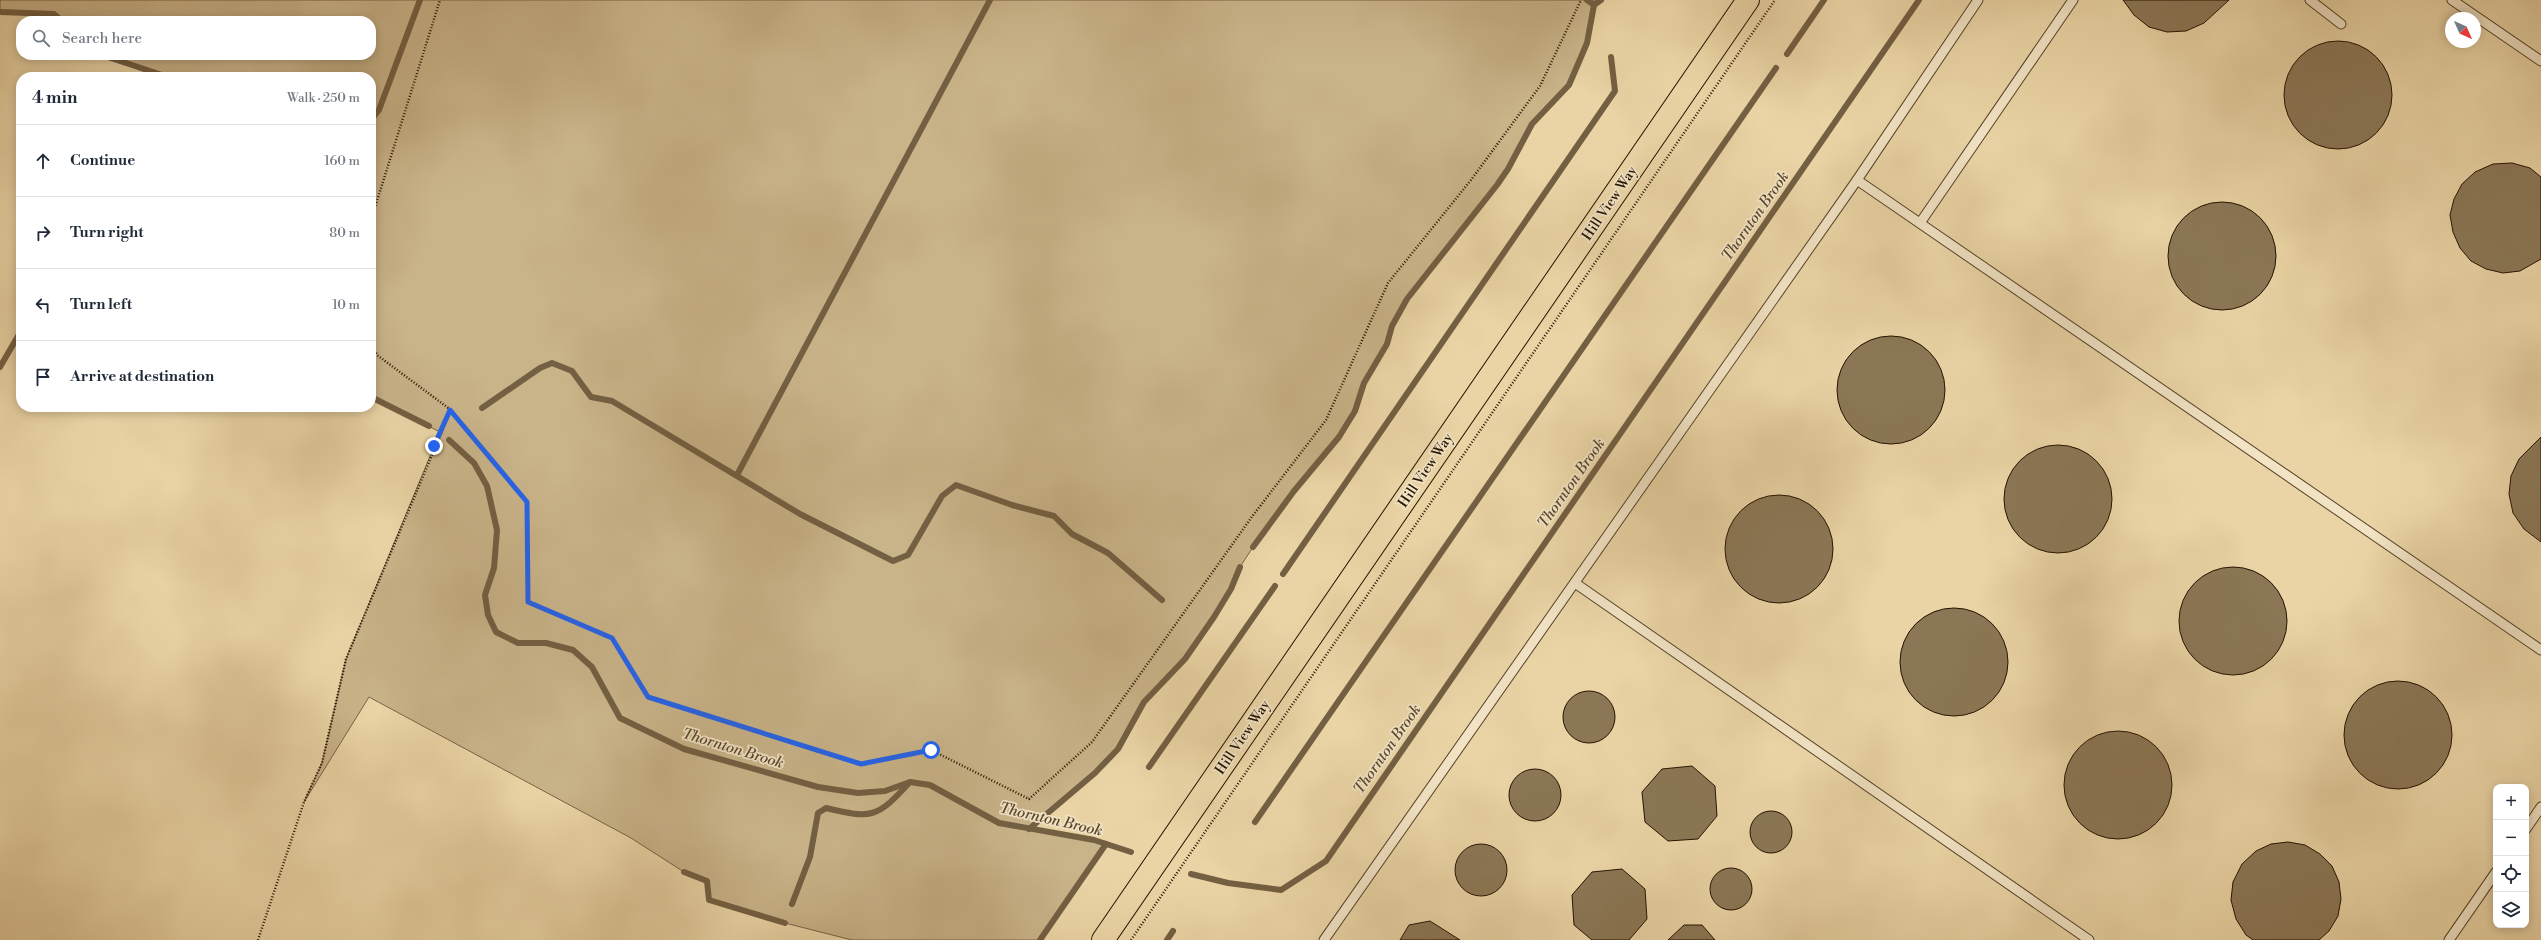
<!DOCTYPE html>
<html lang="en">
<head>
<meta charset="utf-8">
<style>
  :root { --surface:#fff; --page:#f2f2f3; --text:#1f2937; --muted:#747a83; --line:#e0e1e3 }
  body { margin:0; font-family:"Libre Bodoni",serif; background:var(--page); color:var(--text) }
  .controls { position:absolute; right:12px; bottom:12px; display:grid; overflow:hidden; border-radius:8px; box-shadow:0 2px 10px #0003 }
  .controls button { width:36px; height:36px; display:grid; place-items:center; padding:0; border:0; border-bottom:1px solid var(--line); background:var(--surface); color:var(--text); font:20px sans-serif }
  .compass { position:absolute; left:2445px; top:12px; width:36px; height:36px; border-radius:50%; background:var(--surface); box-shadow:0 2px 10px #0003; rotate:135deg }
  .stop { position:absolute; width:12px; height:12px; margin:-9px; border:3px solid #2563eb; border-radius:50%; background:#fff }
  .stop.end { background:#2563eb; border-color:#fff; box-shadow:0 1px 4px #0008 }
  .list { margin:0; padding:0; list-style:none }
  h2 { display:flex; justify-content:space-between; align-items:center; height:52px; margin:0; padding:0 16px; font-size:17px }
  h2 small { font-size:13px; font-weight:400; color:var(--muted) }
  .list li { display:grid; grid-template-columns:26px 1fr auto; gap:12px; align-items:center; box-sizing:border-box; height:72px; padding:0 16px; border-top:1px solid var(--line) }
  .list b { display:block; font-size:15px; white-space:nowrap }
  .list em { font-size:13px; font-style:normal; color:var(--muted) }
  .icon { flex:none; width:22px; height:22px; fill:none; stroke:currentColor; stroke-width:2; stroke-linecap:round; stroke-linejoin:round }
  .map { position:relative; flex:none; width:2541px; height:940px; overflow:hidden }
  .search { position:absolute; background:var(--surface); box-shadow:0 2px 10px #0003; left:16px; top:16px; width:360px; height:44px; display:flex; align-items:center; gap:10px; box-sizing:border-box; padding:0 14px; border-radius:16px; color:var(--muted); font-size:15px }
  .panel { position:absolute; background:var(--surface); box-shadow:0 2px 10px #0003; left:16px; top:72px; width:360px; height:340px; border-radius:16px }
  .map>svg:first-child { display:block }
  .green { fill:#c9b389; stroke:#776345 }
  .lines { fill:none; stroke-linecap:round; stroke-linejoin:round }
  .stream { stroke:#735f42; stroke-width:6 }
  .building { fill:#8b7756; stroke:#251301 }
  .service-casing { stroke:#56432a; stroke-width:11 }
  .primary-casing { stroke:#251301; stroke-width:24 }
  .path { stroke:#251301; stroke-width:2.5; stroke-dasharray:1 2; stroke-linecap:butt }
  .service { stroke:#f1e3c4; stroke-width:9 }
  .primary { stroke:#ead4a5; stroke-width:22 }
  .route { stroke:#2563eb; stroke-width:5 }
  .labels { text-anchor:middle; stroke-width:3.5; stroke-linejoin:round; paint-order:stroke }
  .street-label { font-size:14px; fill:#251301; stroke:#f1e3c4 }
  .water-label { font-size:15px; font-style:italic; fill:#59462c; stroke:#f1e3c4 }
</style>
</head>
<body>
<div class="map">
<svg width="2541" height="940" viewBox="0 0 2541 940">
  <rect width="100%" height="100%" fill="#ead4a5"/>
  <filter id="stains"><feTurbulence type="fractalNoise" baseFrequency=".005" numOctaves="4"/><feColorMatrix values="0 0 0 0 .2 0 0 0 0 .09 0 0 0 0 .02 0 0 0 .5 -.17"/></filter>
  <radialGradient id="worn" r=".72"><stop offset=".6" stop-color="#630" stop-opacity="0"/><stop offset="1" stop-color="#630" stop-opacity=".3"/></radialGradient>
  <path class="green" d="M 0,0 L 1601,0 L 1594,5 L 1587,43 L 1569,85 L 1532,124 L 1508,169 L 1497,185 L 1407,299 L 1392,326 L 1387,344 L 1364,383 L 1355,411 L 1339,437 L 1294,491 L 1253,547 L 1240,567 L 1231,589 L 1214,617 L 1185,659 L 1144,702 L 1118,749 L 1095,773 L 1029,829 L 1106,844 L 1040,940 L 852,940 L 785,923 L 709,900 L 707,880 L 684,872 L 631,838 L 369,697 L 304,802 L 322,763 L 346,659 L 440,432 L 371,397 L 371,77 L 168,77 L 102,55 L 371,55 L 371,21 L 62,21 L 54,14 L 0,12 Z"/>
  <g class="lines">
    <g class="stream">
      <path d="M 1594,5 L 1601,0"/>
      <path d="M 0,12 L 54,14 L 62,21"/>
      <path d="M 1787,54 L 1824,0"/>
      <path d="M 102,55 L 168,77"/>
      <path d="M 371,120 L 379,110 L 420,0"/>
      <path d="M 0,367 L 21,331"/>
      <path d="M 371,397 L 429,426"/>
      <path d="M 482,408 L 540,368 L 552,363 L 572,371 L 591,397 L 612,401 L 800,514 L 893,561 L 908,555 L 942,496 L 956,485 L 1012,505 L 1054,516 L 1072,534 L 1108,553 L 1162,600"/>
      <path d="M 449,440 L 474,463 L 487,486 L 497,530 L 494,568 L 485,595 L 488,615 L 496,632 L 518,643 L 546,643 L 573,650 L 592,667 L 620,718 L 684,749 L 818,787 L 858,793 L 885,791 L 910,782 L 930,785 L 999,823 L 1094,840 L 1131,852"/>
      <path d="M 737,475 L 990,0"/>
      <path d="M 1253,547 L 1294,491 L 1339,437 L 1355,411 L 1364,383 L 1387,344 L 1392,326 L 1407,299 L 1497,185 L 1508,169 L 1532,124 L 1569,85 L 1587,43 L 1594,5 L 1587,0"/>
      <path d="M 1283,574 L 1615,91 L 1611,57"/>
      <path d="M 1149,767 L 1275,586"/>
      <path d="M 1255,822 L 1776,68"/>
      <path d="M 1029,829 L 1095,773 L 1118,749 L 1144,702 L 1185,659 L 1214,617 L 1231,589 L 1240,567"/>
      <path d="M 684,872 L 707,881 L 709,900 L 785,923"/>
      <path d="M 1191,874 L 1228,883 L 1281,890 L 1326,861 L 1919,0"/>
      <path d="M 792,904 L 810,857 L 818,813 L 826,808 C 872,819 877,818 909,783"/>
      <path d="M 1040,940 L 1106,844"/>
      <path d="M 1167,940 L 1173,931"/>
    </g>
  </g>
  <g class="building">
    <path d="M 2123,0 L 2229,0 L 2204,23 L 2186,31 L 2167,32 L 2149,27 L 2134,15 Z"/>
    <circle cx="2338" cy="95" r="54"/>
    <path d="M 2512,163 L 2530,168 L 2541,177 L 2541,259 L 2520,271 L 2503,273 L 2486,269 L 2471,261 L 2460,248 L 2453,232 L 2450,215 L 2454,199 L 2462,184 L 2475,172 L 2493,164 Z"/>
    <circle cx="2222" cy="256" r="54"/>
    <circle cx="1891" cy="390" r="54"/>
    <path d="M 2541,437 L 2541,542 L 2524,529 L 2513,513 L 2509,494 L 2511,476 L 2519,459 Z"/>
    <circle cx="2058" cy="499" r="54"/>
    <circle cx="1779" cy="549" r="54"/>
    <circle cx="2233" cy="621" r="54"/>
    <circle cx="1954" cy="662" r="54"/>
    <circle cx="2398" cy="735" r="54"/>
    <circle cx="1589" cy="717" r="26"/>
    <circle cx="2118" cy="785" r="54"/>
    <path d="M 1692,766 L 1715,786 L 1717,816 L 1698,839 L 1668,841 L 1645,822 L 1642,792 L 1662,769 Z"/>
    <circle cx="1535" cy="795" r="26"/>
    <circle cx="1771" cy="832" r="21"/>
    <path d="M 2288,842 L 2305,845 L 2320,854 L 2332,866 L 2339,882 L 2341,899 L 2338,916 L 2329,931 L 2319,940 L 2253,940 L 2246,935 L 2236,919 L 2231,900 L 2233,882 L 2242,864 L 2256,851 L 2271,844 Z"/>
    <circle cx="1481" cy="870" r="26"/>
    <circle cx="1731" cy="889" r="21"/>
    <path d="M 1622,869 L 1645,889 L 1647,919 L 1629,940 L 1592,940 L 1574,925 L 1572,895 L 1592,872 Z"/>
    <path d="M 1430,921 L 1460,940 L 1400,940 L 1409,925 Z"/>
    <path d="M 1684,925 L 1702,925 L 1715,940 L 1668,940 Z"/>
  </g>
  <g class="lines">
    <defs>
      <g id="service">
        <path d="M 2310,0 L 2341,24"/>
        <path d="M 2452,0 L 2541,61"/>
        <path d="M 1857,180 L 2541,650"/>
        <path d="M 1920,223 L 2073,0"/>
        <path d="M 1575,583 L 2089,940"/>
        <path d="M 2526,829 L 2541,807"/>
        <path d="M 1324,940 L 1857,180 L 1978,0"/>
        <path d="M 2449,940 L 2496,872"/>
      </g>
      <path id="primary" d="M 1103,940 L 1748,0"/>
    </defs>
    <use href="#service" class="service-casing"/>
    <use href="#primary" class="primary-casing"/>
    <g class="path">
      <path d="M 371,220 L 440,0"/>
      <path d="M 371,342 L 377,355 L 451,410 L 527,502 L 528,602 L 612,638 L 648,697 L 861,765 L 931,750 L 1029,799 L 1092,742 L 1251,518 L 1326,420 L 1388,283 L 1471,180 L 1540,86 L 1581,0"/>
      <path d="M 258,940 L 304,802 L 322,763 L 346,659 L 451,410"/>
      <path d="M 1131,940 L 1775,0"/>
    </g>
    <use href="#service" class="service"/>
    <use href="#primary" class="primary"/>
  </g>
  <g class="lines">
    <path class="route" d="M 434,446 L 450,410 L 527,502 L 528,602 L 612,638 L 648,697 L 861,764 L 931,750"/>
  </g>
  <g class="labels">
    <g class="street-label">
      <text transform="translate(1609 203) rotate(-56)" y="5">Hill View Way</text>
      <text transform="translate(1425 470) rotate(-56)" y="5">Hill View Way</text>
      <text transform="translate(1242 737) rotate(-56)" y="5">Hill View Way</text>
    </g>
    <g class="water-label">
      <text transform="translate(1755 216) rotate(-55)" y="5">Thornton Brook</text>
      <text transform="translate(1571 483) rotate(-55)" y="5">Thornton Brook</text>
      <text transform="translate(733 748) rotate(17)" y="5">Thornton Brook</text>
      <text transform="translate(1387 749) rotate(-55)" y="5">Thornton Brook</text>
      <text transform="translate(1051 819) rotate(13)" y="5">Thornton Brook</text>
    </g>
  </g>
  <rect width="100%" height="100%" filter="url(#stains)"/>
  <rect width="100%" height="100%" fill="url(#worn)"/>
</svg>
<div class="controls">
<button>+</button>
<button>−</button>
<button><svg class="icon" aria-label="locate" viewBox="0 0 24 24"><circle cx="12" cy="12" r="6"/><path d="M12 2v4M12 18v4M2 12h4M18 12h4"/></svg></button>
<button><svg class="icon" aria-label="layers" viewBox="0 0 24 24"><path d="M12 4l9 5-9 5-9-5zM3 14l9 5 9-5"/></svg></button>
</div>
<svg class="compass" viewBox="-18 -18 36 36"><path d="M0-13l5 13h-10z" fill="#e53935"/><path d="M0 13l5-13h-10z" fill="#747a83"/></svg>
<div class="stop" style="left:931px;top:750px"></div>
<div class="stop end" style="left:434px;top:446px"></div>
<div class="search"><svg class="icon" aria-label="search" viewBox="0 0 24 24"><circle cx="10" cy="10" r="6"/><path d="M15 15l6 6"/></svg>Search here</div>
<section class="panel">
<h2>4 min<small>Walk · 250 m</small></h2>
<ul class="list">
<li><svg class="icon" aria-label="ahead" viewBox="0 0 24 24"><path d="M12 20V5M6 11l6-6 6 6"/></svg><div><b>Continue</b></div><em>160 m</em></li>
<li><svg class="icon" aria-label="right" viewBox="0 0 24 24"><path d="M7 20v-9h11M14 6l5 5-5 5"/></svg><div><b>Turn right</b></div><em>80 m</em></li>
<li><svg class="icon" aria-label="left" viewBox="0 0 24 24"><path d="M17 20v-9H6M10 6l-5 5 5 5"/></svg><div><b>Turn left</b></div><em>10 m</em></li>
<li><svg class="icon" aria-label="arrive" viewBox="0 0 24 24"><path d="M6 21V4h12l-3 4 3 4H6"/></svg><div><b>Arrive at destination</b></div></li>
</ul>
</section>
</div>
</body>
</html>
